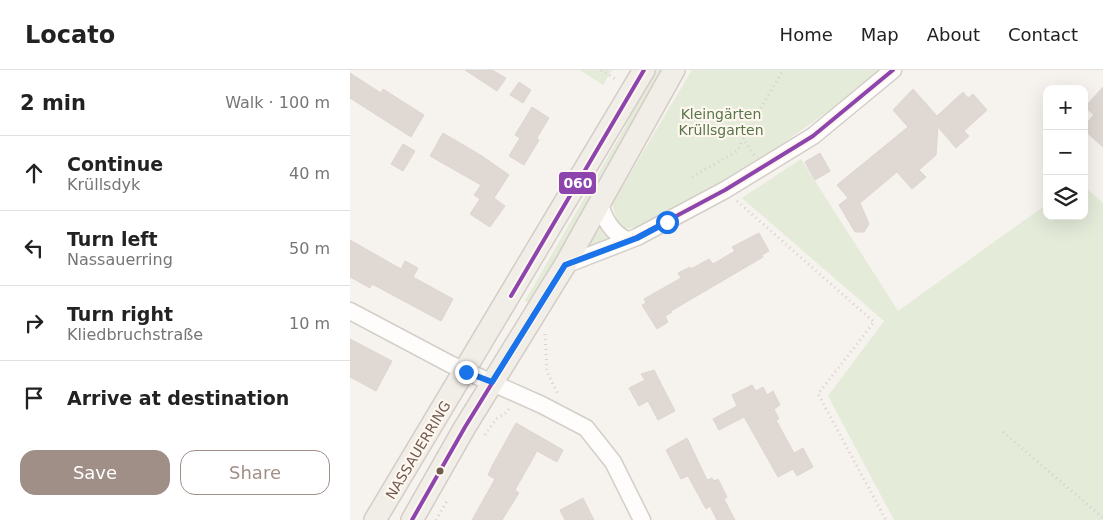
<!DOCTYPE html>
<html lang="en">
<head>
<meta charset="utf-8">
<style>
  :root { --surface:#fff; --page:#f6f6f6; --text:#222; --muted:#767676; --line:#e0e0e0; --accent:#a08f87 }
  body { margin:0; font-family:"DejaVu Sans",sans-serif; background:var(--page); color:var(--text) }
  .controls { position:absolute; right:15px; top:15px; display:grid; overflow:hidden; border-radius:10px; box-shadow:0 5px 20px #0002 }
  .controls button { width:45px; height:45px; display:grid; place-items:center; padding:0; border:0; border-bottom:1px solid var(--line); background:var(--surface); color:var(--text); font:25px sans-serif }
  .stop { position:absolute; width:15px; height:15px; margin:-11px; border:4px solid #1a73e8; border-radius:50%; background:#fff }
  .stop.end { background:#1a73e8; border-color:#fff; box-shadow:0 1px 5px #0008 }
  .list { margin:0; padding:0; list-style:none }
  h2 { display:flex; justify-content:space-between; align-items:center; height:65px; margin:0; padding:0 20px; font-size:21px }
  h2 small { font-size:16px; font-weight:400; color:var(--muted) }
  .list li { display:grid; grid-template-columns:32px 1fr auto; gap:15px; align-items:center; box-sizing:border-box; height:75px; padding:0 20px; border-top:1px solid var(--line) }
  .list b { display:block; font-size:19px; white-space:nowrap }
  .list p { margin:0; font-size:16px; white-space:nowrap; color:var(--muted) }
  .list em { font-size:16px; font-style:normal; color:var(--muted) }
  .actions { display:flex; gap:10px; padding:15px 20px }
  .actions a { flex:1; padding:11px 0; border:1px solid var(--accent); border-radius:15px; text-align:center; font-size:18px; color:var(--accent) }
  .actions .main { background:var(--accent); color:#fff }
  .icon { flex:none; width:28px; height:28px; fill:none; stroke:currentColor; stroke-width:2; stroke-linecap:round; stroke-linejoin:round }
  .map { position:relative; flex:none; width:753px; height:450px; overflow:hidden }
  header { display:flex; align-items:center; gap:30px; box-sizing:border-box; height:70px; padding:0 25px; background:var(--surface); border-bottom:1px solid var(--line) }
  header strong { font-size:24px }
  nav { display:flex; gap:28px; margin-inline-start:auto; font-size:18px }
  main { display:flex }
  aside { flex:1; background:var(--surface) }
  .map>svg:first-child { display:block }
  .green { fill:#e4ebd9 }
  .building { fill:#dfd8d3; stroke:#ded6d0 }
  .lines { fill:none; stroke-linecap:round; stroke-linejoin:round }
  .minor-casing { stroke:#d3cec8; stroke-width:19 }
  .major-casing { stroke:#d4ccc8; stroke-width:24 }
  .path { stroke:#d7d0cd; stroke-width:3; stroke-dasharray:1 4; stroke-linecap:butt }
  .minor { stroke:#fefdfc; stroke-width:16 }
  .major { stroke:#f1ede7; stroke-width:21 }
  .bus-1-casing { stroke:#fdf7ef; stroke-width:8 }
  .bus-1 { stroke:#8e44ad; stroke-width:4 }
  .route { stroke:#1a73e8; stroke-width:6 }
  .bus-dot { fill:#715a50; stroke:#fdf7ef; stroke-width:2 }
  .labels { text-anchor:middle; stroke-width:4.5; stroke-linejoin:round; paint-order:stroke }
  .park-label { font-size:14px; fill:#587649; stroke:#fdf7ef }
  .street-label { font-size:14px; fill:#715a50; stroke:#fdf7ef }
  .line-badge { stroke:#fdf7ef; stroke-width:2 }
  .badge-label { font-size:14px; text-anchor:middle; font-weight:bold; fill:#fff }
</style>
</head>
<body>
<header>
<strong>Locato</strong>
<nav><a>Home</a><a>Map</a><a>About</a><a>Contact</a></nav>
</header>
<main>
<aside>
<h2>2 min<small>Walk · 100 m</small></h2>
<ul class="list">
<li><svg class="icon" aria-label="ahead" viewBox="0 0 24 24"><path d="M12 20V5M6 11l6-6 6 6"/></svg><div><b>Continue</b><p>Krüllsdyk</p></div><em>40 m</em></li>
<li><svg class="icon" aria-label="left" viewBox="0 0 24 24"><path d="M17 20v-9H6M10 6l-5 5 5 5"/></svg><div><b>Turn left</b><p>Nassauerring</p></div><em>50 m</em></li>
<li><svg class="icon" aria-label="right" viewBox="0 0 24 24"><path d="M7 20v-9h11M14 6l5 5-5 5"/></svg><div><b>Turn right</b><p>Kliedbruchstraße</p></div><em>10 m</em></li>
<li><svg class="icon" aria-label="arrive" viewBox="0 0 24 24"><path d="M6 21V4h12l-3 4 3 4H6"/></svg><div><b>Arrive at destination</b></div></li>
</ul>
<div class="actions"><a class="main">Save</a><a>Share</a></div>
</aside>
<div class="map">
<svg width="753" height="450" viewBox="0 0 753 450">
  <rect width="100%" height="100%" fill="#f6f2ed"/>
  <g class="green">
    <path d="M 230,0 L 262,0 L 253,15 Z"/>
    <path d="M 305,0 L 315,0 L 179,234 L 175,231 L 270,66 Z"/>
    <path d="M 342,0 L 530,0 L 513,16 L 385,108 L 293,157 L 270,159 L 262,134 Z"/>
    <path d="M 451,89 L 548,241 L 697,134 L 697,146 L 734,146 L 734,116 L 753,133 L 753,450 L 544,450 L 478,326 L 534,251 L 392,128 Z"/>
    <path d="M 248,154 L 254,164 L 264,171 L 232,184 Z"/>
  </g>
  <g class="building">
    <path d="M 115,0 L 142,0 L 156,8 L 147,21 Z"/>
    <path d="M 0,3 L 31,23 L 33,19 L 74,45 L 61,67 L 0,28 Z"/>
    <path d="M 169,12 L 181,20 L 173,33 L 160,25 Z"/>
    <path d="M 753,17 L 753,77 L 734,60 L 734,56 L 744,45 L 735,37 Z"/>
    <path d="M 563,19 L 587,46 L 613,22 L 618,28 L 623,24 L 637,40 L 614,61 L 619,66 L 606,78 L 588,57 L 586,85 L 569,100 L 576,107 L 562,119 L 547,102 L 510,133 L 519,154 L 514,162 L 505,162 L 489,135 L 498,128 L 487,115 L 558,57 L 543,40 Z"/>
    <path d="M 182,37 L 199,48 L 187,68 L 189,70 L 174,95 L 159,86 L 170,68 L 165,65 Z"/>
    <path d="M 93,63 L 132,86 L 159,105 L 144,128 L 155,136 L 140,157 L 120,144 L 130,129 L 124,125 L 131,115 L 80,86 Z"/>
    <path d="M 53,74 L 65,81 L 53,101 L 41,94 Z"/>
    <path d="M 470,83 L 480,101 L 465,110 L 455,92 Z"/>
    <path d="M 409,163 L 419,181 L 412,185 L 413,187 L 321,241 L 322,242 L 315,246 L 318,252 L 307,259 L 292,235 L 296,233 L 294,229 L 331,208 L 328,203 L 340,197 L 341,199 L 359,189 L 363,194 L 385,181 L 382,177 Z"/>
    <path d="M 0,170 L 51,199 L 55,191 L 68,198 L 63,207 L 103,229 L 91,251 L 22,214 L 20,218 L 0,207 Z"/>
    <path d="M 0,269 L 42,291 L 26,321 L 0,307 Z"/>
    <path d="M 304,300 L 325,341 L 308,350 L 298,331 L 289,336 L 279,318 L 295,310 L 291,304 Z"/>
    <path d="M 402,315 L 406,321 L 413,317 L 417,325 L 423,321 L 430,335 L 424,339 L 429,349 L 426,350 L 444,383 L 453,378 L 463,397 L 447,406 L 443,399 L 428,407 L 394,347 L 369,360 L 363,349 L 387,336 L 382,325 Z"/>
    <path d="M 166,353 L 213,380 L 207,392 L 187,381 L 165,420 L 169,423 L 152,450 L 122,450 L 145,409 L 138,405 L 142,396 Z"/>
    <path d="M 337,368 L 357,410 L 362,408 L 364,411 L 368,409 L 377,427 L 374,429 L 385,450 L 367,450 L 360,436 L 356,439 L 338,406 L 331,409 L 316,380 Z"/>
    <path d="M 233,428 L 244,450 L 215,450 L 210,440 Z"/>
  </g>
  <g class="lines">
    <defs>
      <g id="minor">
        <path d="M 250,132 C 253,148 262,163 277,170"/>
        <path d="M 215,195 L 287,167 L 375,120 L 463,66 L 543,0"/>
        <path d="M 0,241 L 100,294 L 192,335 L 236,358 L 263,392 L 292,450"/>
      </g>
      <g id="major">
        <path d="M 25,450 L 294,0"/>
        <path d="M 62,450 L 115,357 L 215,195 L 324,0"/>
      </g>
    </defs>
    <use href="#minor" class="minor-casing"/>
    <use href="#major" class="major-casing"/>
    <g class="path">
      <path d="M 251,0 L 267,10"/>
      <path d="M 404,85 L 393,69 L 433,0"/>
      <path d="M 342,107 L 387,81 L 393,69"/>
      <path d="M 387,131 L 524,252 L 468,324 L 536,450"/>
      <path d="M 195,264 L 197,302 L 208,324"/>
      <path d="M 653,362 L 753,448"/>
      <path d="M 135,365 L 146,349 L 157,342 L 160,336"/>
      <path d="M 86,450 L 98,429"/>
    </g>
    <use href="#minor" class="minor"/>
    <use href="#major" class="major"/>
    <defs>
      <g id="bus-1">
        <path d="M 161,226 L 294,0"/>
        <path d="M 62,450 L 115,357 L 215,195 L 287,167 L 375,120 L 463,66 L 543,0"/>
      </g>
    </defs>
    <use href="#bus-1" class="bus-1-casing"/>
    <use href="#bus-1" class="bus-1"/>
  </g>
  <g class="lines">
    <path class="route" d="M 116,302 L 142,312 L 215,195 L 287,168 L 317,152"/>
  </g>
  <circle class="bus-dot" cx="90" cy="401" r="4.5"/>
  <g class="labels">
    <g class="park-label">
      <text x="371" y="49">Kleingärten<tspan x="371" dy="16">Krüllsgarten</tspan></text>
    </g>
    <g class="street-label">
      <text transform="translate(68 380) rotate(-59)" y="5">NASSAUERRING</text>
    </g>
  </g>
  <rect class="line-badge" x="208" y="101" width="39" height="24" rx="5" fill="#8e44ad"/>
  <g class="badge-label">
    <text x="228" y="118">060</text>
  </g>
</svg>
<div class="controls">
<button>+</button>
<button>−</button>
<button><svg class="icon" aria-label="layers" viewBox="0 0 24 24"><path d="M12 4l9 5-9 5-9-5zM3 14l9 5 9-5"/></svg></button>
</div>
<div class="stop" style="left:317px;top:152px"></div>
<div class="stop end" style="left:116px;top:302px"></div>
</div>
</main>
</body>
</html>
